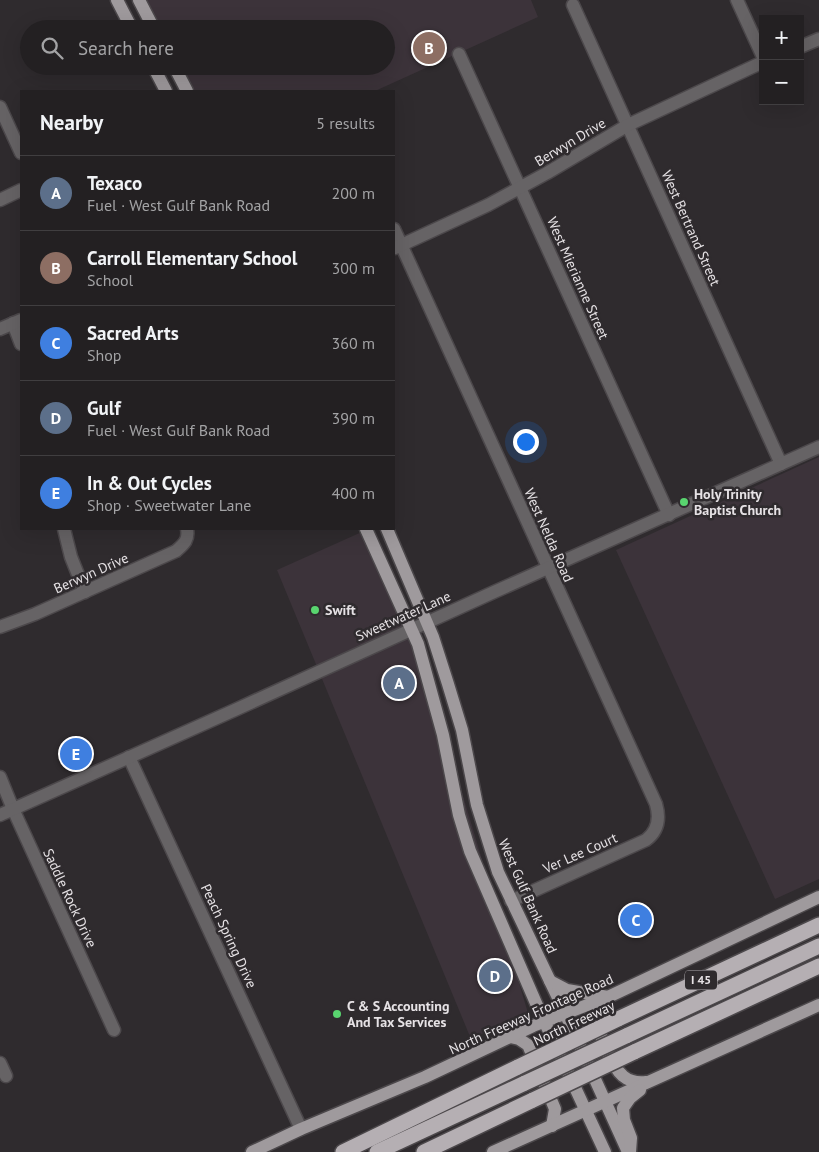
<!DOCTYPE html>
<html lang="en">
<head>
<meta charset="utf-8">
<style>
  :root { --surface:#232022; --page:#2f2d2f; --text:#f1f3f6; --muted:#a3a3a5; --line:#403e40; --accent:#59d56f }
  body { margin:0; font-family:"PT Sans",sans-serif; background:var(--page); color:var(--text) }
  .controls { position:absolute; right:15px; top:15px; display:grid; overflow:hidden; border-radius:0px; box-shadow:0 5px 20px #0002 }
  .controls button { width:45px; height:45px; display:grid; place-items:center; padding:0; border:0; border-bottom:1px solid var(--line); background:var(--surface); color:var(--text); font:25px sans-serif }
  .you { position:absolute; left:525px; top:441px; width:18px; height:18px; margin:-12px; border:4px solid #fff; border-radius:50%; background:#1a73e8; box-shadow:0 0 0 8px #1a73e833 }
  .badge { display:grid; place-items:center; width:32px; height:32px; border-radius:50%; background:var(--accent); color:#fff; font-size:16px; font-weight:700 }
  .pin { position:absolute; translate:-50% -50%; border:2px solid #fff; box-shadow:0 1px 5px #0006 }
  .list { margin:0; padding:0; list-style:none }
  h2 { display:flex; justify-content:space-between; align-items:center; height:65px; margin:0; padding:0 20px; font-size:21px }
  h2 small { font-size:16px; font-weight:400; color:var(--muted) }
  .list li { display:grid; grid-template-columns:32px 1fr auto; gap:15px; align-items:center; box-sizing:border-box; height:75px; padding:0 20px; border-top:1px solid var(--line) }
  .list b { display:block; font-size:19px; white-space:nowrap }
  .list p { margin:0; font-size:16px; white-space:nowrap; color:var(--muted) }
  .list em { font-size:16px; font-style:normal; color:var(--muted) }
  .icon { flex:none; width:28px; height:28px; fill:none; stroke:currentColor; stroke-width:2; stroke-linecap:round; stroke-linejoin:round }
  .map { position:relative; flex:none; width:819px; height:1152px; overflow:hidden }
  .search { position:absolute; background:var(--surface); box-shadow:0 5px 20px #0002; left:20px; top:20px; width:375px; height:55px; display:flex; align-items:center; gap:12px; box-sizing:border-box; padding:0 18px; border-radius:28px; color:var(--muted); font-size:19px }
  .panel { position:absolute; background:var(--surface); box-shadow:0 5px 20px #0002; left:20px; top:90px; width:375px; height:440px; border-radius:0px }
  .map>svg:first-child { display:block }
  .built { fill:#3c333a }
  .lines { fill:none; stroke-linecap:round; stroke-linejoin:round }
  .minor-casing { stroke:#4c484b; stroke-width:15 }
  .major-casing { stroke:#4c484b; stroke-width:15 }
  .highway-casing { stroke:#4c484b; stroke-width:18 }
  .minor { stroke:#666365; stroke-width:12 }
  .major { stroke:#9f9a9d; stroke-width:12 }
  .highway { stroke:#b5afb3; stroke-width:15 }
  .highway-bridge-casing { stroke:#4c484b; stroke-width:18; stroke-linecap:butt }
  .highway-bridge { stroke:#b5afb3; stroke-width:15 }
  .poi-dot { fill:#59d56f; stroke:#2f2b2e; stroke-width:2 }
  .labels { text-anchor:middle; stroke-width:5; stroke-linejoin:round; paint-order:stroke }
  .shield { fill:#2f2b2e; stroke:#afabae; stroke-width:1 }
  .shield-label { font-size:12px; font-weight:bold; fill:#e6e2e5 }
  .street-label { font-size:14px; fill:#e6e2e5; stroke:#2f2b2e }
  .poi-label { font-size:14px; font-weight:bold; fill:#e6e2e5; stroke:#2f2b2e; text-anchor:start }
</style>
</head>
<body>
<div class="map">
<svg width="819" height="1152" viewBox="0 0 819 1152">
  <rect width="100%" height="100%" fill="#2f2b2e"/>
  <g class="built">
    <path d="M 139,0 L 531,0 L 538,17 L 375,91 L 187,91 L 174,66 L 386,66 L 386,29 L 154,29 Z"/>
    <path d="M 819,457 L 819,879 L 775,899 L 616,550 Z"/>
    <path d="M 364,531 L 422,659 L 528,1013 L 471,1039 L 277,570 Z"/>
  </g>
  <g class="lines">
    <defs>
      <g id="minor">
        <path d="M 737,0 L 763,57"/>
        <path d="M 573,5 L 781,464"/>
        <path d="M 800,47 L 819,39"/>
        <path d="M 459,54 L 669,515"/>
        <path d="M 0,107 L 21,153"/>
        <path d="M 0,200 L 21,190"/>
        <path d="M 394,229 L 656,804 C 660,818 658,831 646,840 L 511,901"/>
        <path d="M 395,248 L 488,205 L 547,173 L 628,125 L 763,62"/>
        <path d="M 13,323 L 21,344"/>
        <path d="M 0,329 L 21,320"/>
        <path d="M 64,529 L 71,557 L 85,592"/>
        <path d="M 0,627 L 35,614 L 176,551 C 184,544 189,540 187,529"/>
        <path d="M 129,757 L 301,1129"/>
        <path d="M 0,777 L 13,809 L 114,1030"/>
        <path d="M 0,815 L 237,709 L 494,592 L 819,447"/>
        <path d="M 0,1063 L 6,1076"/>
      </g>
      <g id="major">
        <path d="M 117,0 L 132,29"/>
        <path d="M 139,0 L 154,29"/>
        <path d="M 153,66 L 166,91"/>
        <path d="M 174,66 L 187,91"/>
        <path d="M 366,529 L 418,644 L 443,735 L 459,815 L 470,851 L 539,1010 L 605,1152"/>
        <path d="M 387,529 L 433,637 L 448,684 L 462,730 L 477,805 L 498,872 L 560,1002 L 628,1152"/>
        <path d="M 550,981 L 567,990 L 608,997"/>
        <path d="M 608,997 C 604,1002 599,1008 598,1014 C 595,1029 612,1067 623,1076 C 630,1082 637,1083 646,1082"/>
        <path d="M 510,1037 L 519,1039 L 528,1045 L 555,1109 L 552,1126"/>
        <path d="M 252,1152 L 301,1129 L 425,1077 L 533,1026 L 608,997 L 819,897"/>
        <path d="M 493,1152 L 819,1005"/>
        <path d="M 630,1152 L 631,1138 L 624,1120 L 623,1108 L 630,1098 L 640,1090"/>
      </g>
      <g id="highway">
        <path d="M 618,1019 L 819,925"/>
        <path d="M 626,1036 L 819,946"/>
        <path d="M 634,1052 L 819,966"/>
        <path d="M 343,1152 L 518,1067"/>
        <path d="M 377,1152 L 525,1083"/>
        <path d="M 424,1152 L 533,1100"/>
      </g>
    </defs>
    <use href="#minor" class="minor-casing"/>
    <use href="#major" class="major-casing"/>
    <use href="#highway" class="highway-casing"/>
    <use href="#minor" class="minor"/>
    <use href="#major" class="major"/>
    <use href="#highway" class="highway"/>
    <defs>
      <g id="highway-bridge">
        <path d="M 518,1067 L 618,1019"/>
        <path d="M 525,1083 L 626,1036"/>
        <path d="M 533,1100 L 634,1052"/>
      </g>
    </defs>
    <use href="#highway-bridge" class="highway-bridge-casing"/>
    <use href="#highway-bridge" class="highway-bridge"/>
  </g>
  <g class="poi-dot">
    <circle cx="684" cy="502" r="5"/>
    <circle cx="315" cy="610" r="5"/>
    <circle cx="337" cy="1014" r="5"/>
  </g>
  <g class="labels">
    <rect class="shield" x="685" y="970.5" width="32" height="19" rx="4"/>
    <g class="shield-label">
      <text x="701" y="984">I 45</text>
    </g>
    <g class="street-label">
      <text transform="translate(570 142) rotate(-31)" y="5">Berwyn Drive</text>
      <text transform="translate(691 228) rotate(66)" y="5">West Bertrand Street</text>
      <text transform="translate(578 278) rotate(66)" y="5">West Mierianne Street</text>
      <text transform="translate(549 535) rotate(66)" y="5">West Nelda Road</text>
      <text transform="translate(91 573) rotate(-24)" y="5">Berwyn Drive</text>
      <text transform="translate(403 616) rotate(-24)" y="5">Sweetwater Lane</text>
      <text transform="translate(580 853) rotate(-24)" y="5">Ver Lee Court</text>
      <text transform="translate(528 896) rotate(66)" y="5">West Gulf Bank Road</text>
      <text transform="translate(70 898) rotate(65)" y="5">Saddle Rock Drive</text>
      <text transform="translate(229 936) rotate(65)" y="5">Peach Spring Drive</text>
      <text transform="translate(531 1014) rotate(-24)" y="5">North Freeway Frontage Road</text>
      <text transform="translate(574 1023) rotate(-25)" y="5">North Freeway</text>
    </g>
    <g class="poi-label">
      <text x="694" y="499">Holy Trinity<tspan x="694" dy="16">Baptist Church</tspan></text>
      <text x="325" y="615">Swift</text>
      <text x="347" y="1011">C &amp; S Accounting<tspan x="347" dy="16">And Tax Services</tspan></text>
    </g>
  </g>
</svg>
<div class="controls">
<button>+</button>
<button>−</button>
</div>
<div class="you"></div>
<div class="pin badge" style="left:399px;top:683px;background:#5c6f8a">A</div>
<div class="pin badge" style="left:429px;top:48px;background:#8d6e63">B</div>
<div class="pin badge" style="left:636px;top:920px;background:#3f7fe0">C</div>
<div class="pin badge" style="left:495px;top:976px;background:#5c6f8a">D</div>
<div class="pin badge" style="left:76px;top:754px;background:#3f7fe0">E</div>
<div class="search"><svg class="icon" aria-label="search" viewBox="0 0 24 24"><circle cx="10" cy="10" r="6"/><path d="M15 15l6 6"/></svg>Search here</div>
<section class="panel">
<h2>Nearby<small>5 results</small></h2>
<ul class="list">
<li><span class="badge" style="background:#5c6f8a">A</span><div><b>Texaco</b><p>Fuel · West Gulf Bank Road</p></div><em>200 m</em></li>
<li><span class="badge" style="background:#8d6e63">B</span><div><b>Carroll Elementary School</b><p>School</p></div><em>300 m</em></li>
<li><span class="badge" style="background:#3f7fe0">C</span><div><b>Sacred Arts</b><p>Shop</p></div><em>360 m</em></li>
<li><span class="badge" style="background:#5c6f8a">D</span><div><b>Gulf</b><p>Fuel · West Gulf Bank Road</p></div><em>390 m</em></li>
<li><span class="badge" style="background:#3f7fe0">E</span><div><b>In &amp; Out Cycles</b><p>Shop · Sweetwater Lane</p></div><em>400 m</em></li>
</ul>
</section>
</div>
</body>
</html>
